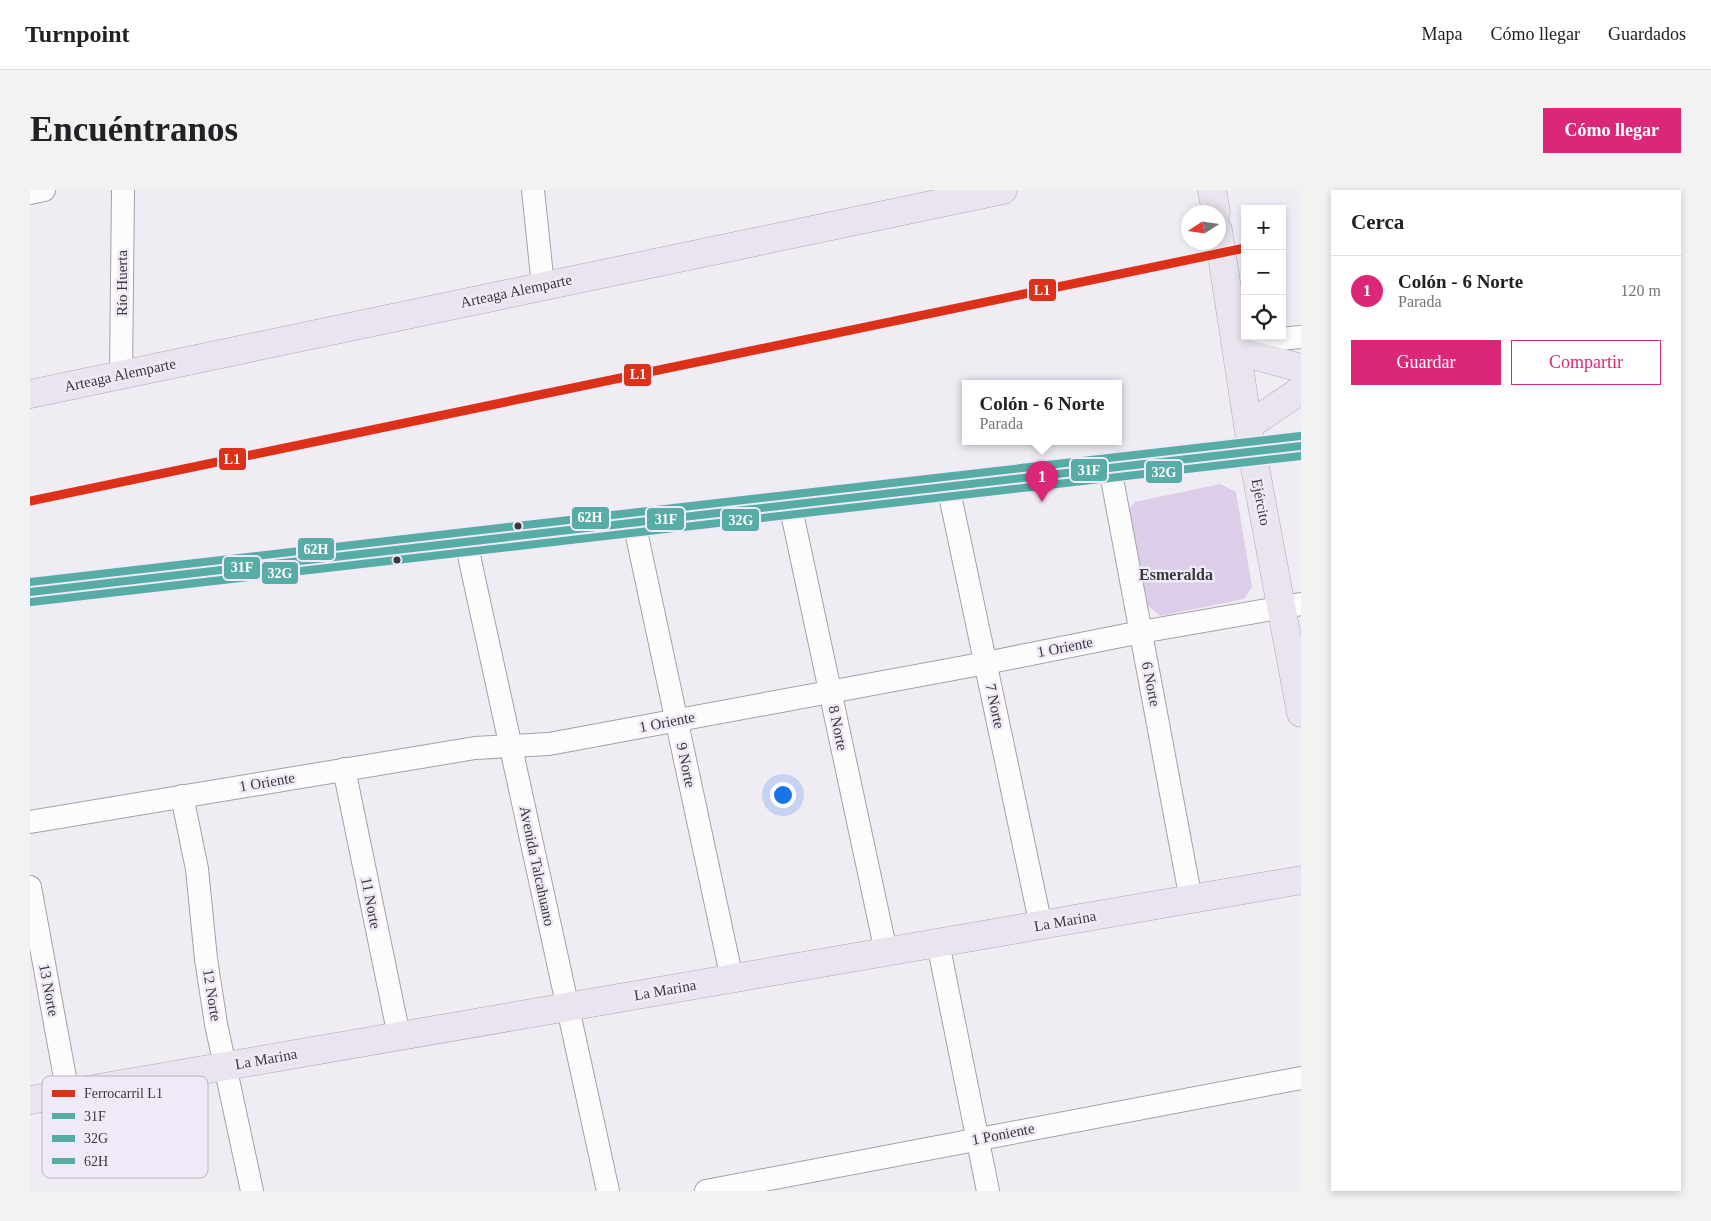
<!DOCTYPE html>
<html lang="es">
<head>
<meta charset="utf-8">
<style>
  :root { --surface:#fff; --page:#f2f2f2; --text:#202124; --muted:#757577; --line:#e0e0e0; --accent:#db2777 }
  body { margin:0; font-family:"Times New Roman",serif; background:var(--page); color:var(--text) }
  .controls { position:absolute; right:15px; top:15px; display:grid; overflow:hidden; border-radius:0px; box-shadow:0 2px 8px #0003 }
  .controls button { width:45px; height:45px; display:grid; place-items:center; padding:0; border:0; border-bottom:1px solid var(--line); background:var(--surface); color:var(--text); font:25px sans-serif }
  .compass { position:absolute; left:1151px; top:15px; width:45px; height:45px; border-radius:50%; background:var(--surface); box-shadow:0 2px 8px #0003; rotate:258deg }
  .you { position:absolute; left:752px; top:604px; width:18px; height:18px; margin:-12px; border:4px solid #fff; border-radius:50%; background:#1a73e8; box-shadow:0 0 0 8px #1a73e833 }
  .badge { display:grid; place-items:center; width:32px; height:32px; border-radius:50%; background:var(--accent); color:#fff; font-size:16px; font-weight:700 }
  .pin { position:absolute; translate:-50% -41px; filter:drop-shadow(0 1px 2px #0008) }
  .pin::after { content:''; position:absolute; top:26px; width:18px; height:15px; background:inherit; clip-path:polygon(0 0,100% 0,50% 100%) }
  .popup { position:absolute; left:932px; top:190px; width:160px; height:65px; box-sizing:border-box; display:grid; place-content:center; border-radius:0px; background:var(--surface); filter:drop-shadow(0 1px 4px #0005); font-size:16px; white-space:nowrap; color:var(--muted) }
  .popup b { font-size:19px; color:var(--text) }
  .popup::after { content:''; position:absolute; left:50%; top:100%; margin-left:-10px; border:10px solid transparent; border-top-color:var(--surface) }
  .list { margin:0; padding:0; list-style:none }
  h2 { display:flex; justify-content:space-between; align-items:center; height:65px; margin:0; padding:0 20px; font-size:21px }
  h2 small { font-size:16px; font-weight:400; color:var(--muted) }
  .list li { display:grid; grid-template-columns:32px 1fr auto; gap:15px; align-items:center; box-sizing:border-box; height:70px; padding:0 20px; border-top:1px solid var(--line) }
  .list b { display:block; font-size:19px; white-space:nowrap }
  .list p { margin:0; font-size:16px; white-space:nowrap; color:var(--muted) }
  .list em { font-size:16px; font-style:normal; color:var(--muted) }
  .actions { display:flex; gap:10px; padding:15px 20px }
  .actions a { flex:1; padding:11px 0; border:1px solid var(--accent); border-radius:0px; text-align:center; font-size:18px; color:var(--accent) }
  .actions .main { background:var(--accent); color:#fff }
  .icon { flex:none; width:28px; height:28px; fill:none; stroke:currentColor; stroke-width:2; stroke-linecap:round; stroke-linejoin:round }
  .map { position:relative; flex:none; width:1271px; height:1001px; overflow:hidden; border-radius:0px }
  header { display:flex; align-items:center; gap:30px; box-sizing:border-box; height:70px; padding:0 25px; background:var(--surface); border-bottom:1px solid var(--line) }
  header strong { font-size:24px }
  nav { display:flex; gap:28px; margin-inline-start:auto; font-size:18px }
  .intro { display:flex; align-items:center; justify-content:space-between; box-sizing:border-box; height:120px; padding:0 30px }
  h1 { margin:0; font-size:35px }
  .button { padding:12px 22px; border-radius:0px; background:var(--accent); color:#fff; font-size:18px; font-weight:700 }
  main { display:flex; gap:30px; padding:0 30px }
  aside { flex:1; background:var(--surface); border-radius:0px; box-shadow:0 2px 8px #0003 }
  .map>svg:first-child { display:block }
  .green { fill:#dccde8 }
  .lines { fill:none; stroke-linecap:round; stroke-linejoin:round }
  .street-casing { stroke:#a4a1a6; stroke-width:24 }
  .secondary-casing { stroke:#a4a1a6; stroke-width:29 }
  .primary-casing { stroke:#b0a6b8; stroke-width:29 }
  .street { stroke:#fdfcfd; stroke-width:22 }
  .secondary { stroke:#f3f0f5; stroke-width:28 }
  .primary { stroke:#e9e4ed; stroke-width:28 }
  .bus-1-casing { stroke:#f0e9f7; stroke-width:11 }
  .bus-2-casing { stroke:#f0e9f7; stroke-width:11 }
  .bus-3-casing { stroke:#f0e9f7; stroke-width:11 }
  .bus-1 { stroke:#58aca6; stroke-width:8 }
  .bus-2 { stroke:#58aca6; stroke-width:8 }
  .bus-3 { stroke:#58aca6; stroke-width:8 }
  .rail-1-casing { stroke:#f0e9f7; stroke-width:12 }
  .rail-1 { stroke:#dd3018; stroke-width:9 }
  .bus-dot { fill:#3b383d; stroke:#f0e9f7; stroke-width:2 }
  .labels { text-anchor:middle; stroke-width:5; stroke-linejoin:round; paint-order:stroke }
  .street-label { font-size:15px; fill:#3b383d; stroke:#f0e9f7 }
  .neighbourhood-label { font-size:16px; font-weight:bold; fill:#3b383d; stroke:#f0e9f7 }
  .key { fill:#f0e9f7; stroke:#bab4bf; stroke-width:1 }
  .key-label { font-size:14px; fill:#3b383d }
  .line-badge { stroke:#f0e9f7; stroke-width:2 }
  .badge-label { font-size:14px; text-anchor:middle; font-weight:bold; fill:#fff }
</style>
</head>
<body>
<header>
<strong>Turnpoint</strong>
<nav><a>Mapa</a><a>Cómo llegar</a><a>Guardados</a></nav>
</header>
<div class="intro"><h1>Encuéntranos</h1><a class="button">Cómo llegar</a></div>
<main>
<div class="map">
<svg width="1271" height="1001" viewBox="0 0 1271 1001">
  <rect width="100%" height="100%" fill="#f0ecf4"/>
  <path class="green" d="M 1190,294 L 1206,302 L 1222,397 L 1214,409 L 1130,426 L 1114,412 L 1098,320 L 1105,312 Z"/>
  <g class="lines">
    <defs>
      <g id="street">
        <path d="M 503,0 L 513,96"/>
        <path d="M 0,3 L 14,0"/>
        <path d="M 1206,153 L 1271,147"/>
        <path d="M 91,185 L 93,0"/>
        <path d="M 1080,278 L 1161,710"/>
        <path d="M 918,296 L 1011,736"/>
        <path d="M 760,314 L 856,762"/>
        <path d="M 604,332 L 702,789"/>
        <path d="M 436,352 L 578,1001"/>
        <path d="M 314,579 L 369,846"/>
        <path d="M 152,606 L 167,679 L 176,769 L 186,834 L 222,1001"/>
        <path d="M 0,632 L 445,558 L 519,554 L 956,473 L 1111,442 L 1271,414"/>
        <path d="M 0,697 L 38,904"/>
        <path d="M 908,753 L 958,1001"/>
        <path d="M 676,1001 L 1271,888"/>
      </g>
      <path id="secondary" d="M 0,402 L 1222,261"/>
      <g id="primary">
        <path d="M 1182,0 L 1186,22"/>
        <path d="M 1188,40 L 1222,261 L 1271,523"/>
        <path d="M 1208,161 L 1271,178"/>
        <path d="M 0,204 L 973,0"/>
        <path d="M 1218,236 L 1271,200"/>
        <path d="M 0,910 L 1271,690"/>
      </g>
    </defs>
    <use href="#street" class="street-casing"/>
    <use href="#secondary" class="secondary-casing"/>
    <use href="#primary" class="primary-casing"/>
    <use href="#street" class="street"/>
    <use href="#secondary" class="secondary"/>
    <use href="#primary" class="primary"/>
    <defs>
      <path id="bus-1" d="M 0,402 L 1271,256"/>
      <path id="bus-2" d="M 1,412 L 1271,266"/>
      <path id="bus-3" d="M 0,392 L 1270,246"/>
    </defs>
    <use href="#bus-1" class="bus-1-casing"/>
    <use href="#bus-2" class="bus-2-casing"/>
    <use href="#bus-3" class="bus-3-casing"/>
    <use href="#bus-1" class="bus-1"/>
    <use href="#bus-2" class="bus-2"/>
    <use href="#bus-3" class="bus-3"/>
    <defs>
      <path id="rail-1" d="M 0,311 L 1215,58"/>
    </defs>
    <use href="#rail-1" class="rail-1-casing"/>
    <use href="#rail-1" class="rail-1"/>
  </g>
  <g class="bus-dot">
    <circle cx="488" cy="336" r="4.5"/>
    <circle cx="367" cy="370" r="4.5"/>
  </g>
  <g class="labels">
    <g class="street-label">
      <text transform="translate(92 93) rotate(-90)" y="5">Río Huerta</text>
      <text transform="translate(486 101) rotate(-12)" y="5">Arteaga Alemparte</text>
      <text transform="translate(90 185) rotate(-12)" y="5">Arteaga Alemparte</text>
      <text transform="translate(1231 312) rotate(79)" y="5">Ejército</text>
      <text transform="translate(1035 457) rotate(-11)" y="5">1 Oriente</text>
      <text transform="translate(1121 494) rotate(79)" y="5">6 Norte</text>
      <text transform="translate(965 516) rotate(78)" y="5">7 Norte</text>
      <text transform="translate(637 532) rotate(-11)" y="5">1 Oriente</text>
      <text transform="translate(808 538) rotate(78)" y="5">8 Norte</text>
      <text transform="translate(656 575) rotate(78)" y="5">9 Norte</text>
      <text transform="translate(237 592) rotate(-10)" y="5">1 Oriente</text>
      <text transform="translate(507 676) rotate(78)" y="5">Avenida Talcahuano</text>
      <text transform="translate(341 713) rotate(79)" y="5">11 Norte</text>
      <text transform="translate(1035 731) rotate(-10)" y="5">La Marina</text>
      <text transform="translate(19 800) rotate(79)" y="5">13 Norte</text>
      <text transform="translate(635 800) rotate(-10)" y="5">La Marina</text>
      <text transform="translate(182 805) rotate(81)" y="5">12 Norte</text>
      <text transform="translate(236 869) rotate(-10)" y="5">La Marina</text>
      <text transform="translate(973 944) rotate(-11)" y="5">1 Poniente</text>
    </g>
    <g class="neighbourhood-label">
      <text x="1146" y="390">Esmeralda</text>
    </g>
  </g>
  <rect x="12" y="886" width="166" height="102" rx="8" class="key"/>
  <rect x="22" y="900" width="23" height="7" fill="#dd3018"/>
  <rect x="22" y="923" width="23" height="6" fill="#58aca6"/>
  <rect x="22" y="945" width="23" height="7" fill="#58aca6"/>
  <rect x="22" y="968" width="23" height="6" fill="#58aca6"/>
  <g class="key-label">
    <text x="54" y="908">Ferrocarril L1</text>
    <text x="54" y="931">31F</text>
    <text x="54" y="953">32G</text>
    <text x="54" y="976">62H</text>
  </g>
  <g class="line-badge">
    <rect x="998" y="88" width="29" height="24" rx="5" fill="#dd3018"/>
    <rect x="593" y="173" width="29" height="24" rx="5" fill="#dd3018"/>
    <rect x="188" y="257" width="29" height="24" rx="5" fill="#dd3018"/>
    <rect x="1040" y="268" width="38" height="24" rx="5" fill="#58aca6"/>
    <rect x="1115" y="270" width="38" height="24" rx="5" fill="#58aca6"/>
    <rect x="541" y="316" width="39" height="24" rx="5" fill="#58aca6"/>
    <rect x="616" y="317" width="39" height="24" rx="5" fill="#58aca6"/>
    <rect x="691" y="318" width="39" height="24" rx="5" fill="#58aca6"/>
    <rect x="267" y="347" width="38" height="24" rx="5" fill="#58aca6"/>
    <rect x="193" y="366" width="38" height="24" rx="5" fill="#58aca6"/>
    <rect x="231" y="371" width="38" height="24" rx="5" fill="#58aca6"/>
  </g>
  <g class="badge-label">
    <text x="1012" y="105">L1</text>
    <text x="608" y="189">L1</text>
    <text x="202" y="274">L1</text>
    <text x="1059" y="285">31F</text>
    <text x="1134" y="287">32G</text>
    <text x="560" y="332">62H</text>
    <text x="636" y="334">31F</text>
    <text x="711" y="335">32G</text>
    <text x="286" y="364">62H</text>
    <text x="212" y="382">31F</text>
    <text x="250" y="388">32G</text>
  </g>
</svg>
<div class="controls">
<button>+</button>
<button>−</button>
<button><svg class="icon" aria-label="locate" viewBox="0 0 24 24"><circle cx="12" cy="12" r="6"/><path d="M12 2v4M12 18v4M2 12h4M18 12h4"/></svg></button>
</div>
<svg class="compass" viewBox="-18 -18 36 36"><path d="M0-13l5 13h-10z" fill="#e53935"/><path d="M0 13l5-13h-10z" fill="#757577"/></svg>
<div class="you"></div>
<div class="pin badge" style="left:1012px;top:312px">1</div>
<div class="popup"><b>Colón - 6 Norte</b>Parada</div>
</div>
<aside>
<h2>Cerca<small></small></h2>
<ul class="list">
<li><span class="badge">1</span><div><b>Colón - 6 Norte</b><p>Parada</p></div><em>120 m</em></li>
</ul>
<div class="actions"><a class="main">Guardar</a><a>Compartir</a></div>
</aside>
</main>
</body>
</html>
